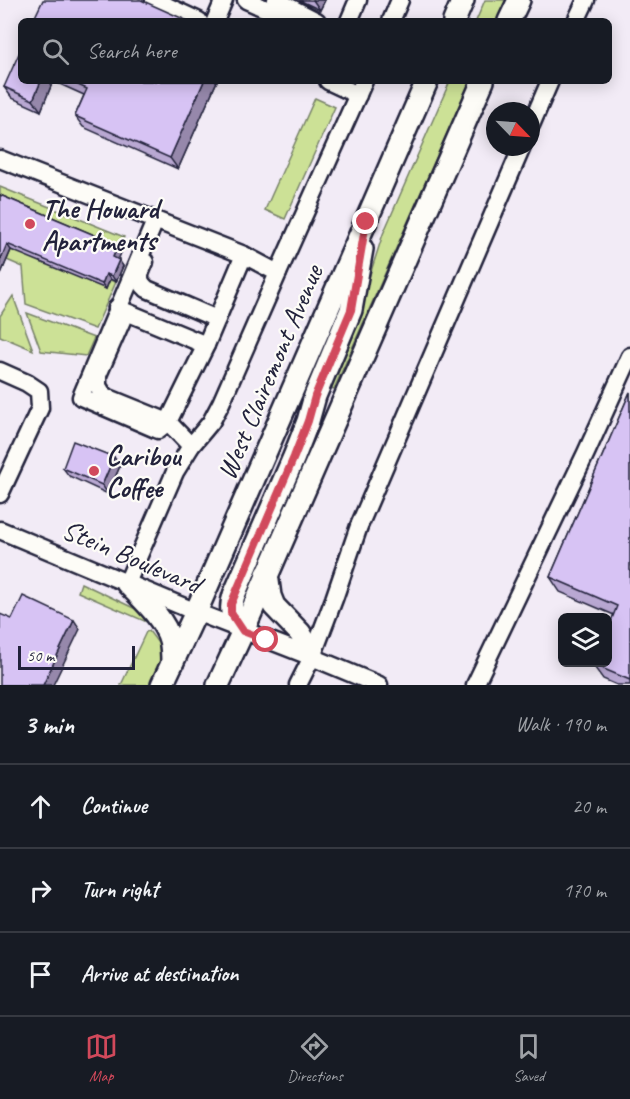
<!DOCTYPE html>
<html lang="en">
<head>
<meta charset="utf-8">
<style>
  :root { --surface:#171b24; --page:#242831; --text:#f1f3f6; --muted:#9ea1a6; --line:#363941; --accent:#d1495b }
  body { margin:0; font-family:Caveat,sans-serif; background:var(--page); color:var(--text) }
  .controls { position:absolute; right:18px; bottom:18px; display:grid; overflow:hidden; border-radius:9px; box-shadow:0 3px 15px #0003 }
  .controls button { width:54px; height:54px; display:grid; place-items:center; padding:0; border:0; border-bottom:2px solid var(--line); background:var(--surface); color:var(--text); font:30px sans-serif }
  .compass { position:absolute; left:486px; top:102px; width:54px; height:54px; border-radius:50%; background:var(--surface); box-shadow:0 3px 15px #0003; rotate:115deg }
  .scale { position:absolute; left:18px; bottom:15px; width:117px; box-sizing:border-box; padding-left:6px; border:3px solid #22223b; border-top:0; font-size:16px; line-height:21px; white-space:nowrap; color:#22223b; -webkit-text-stroke:4px #fdfcf7; paint-order:stroke }
  .stop { position:absolute; width:18px; height:18px; margin:-14px; border:4px solid #d1495b; border-radius:50%; background:#fff }
  .stop.end { background:#d1495b; border-color:#fff; box-shadow:0 2px 6px #0008 }
  .list { margin:0; padding:0; list-style:none }
  h2 { display:flex; justify-content:space-between; align-items:center; height:78px; margin:0; padding:0 24px; font-size:26px }
  h2 small { font-size:20px; font-weight:400; color:var(--muted) }
  .list li { display:grid; grid-template-columns:39px 1fr auto; gap:18px; align-items:center; box-sizing:border-box; height:84px; padding:0 24px; border-top:2px solid var(--line) }
  .list b { display:block; font-size:22px; white-space:nowrap }
  .list em { font-size:20px; font-style:normal; color:var(--muted) }
  .icon { flex:none; width:33px; height:33px; fill:none; stroke:currentColor; stroke-width:2; stroke-linecap:round; stroke-linejoin:round }
  .map { position:relative; flex:none; width:630px; height:685px; overflow:hidden }
  .search { position:absolute; background:var(--surface); box-shadow:0 3px 15px #0003; left:18px; right:18px; top:18px; height:66px; display:flex; align-items:center; gap:15px; box-sizing:border-box; padding:0 21px; border-radius:9px; color:var(--muted); font-size:22px }
  .sheet { height:330px; background:var(--surface) }
  nav { display:flex; justify-content:space-around; align-items:center; box-sizing:border-box; height:84px; border-top:2px solid var(--line); background:var(--surface); font-size:16px; color:var(--muted) }
  nav a { display:grid; justify-items:center; gap:3px }
  nav .on { color:var(--accent) }
  .map>svg:first-child { display:block }
  .green { fill:#cce196; stroke:#778268; stroke-width:1.5 }
  .lines { fill:none; stroke-linecap:round; stroke-linejoin:round }
  .minor-casing { stroke:#22223b; stroke-width:21 }
  .major-casing { stroke:#22223b; stroke-width:26 }
  .minor { stroke:#fdfcf7; stroke-width:16 }
  .major { stroke:#fdfcf7; stroke-width:21 }
  .wall { fill:#b9a8d2; stroke:#22223b; stroke-width:1.5 }
  .shaded-wall { fill:#9688ab; stroke:#22223b; stroke-width:1.5 }
  .building { fill:#d7c3f4; stroke:#22223b; stroke-width:1.5 }
  .route { stroke:#d1495b; stroke-width:8 }
  .poi-dot { fill:#d1495b; stroke:#fdfcf7; stroke-width:2 }
  .labels { text-anchor:middle; stroke-width:4.5; stroke-linejoin:round; paint-order:stroke }
  .poi-label { font-size:28px; font-weight:bold; fill:#22223b; stroke:#fdfcf7; text-anchor:start }
  .street-label { font-size:28px; fill:#22223b; stroke:#fdfcf7 }
</style>
</head>
<body>
<div class="map">
<svg width="630" height="685" viewBox="0 0 630 685">
  <rect width="100%" height="100%" fill="#f2ebf6"/>
  <filter id="ink" filterUnits="userSpaceOnUse"><feTurbulence type="fractalNoise" baseFrequency=".0167" numOctaves="2"/><feDisplacementMap in="SourceGraphic" scale="12" xChannelSelector="R" yChannelSelector="G"/><feConvolveMatrix kernelMatrix="1 2 1 2 8 2 1 2 1" color-interpolation-filters="sRGB"/></filter>
  <g filter="url(#ink)">
    <g class="green">
      <path d="M 485,0 L 506,0 L 496,21 L 476,21 Z"/>
      <path d="M 450,81 L 470,81 L 334,389 L 326,386 L 357,315 L 383,234 Z"/>
      <path d="M 315,98 L 335,107 L 285,219 L 265,210 Z"/>
      <path d="M 0,187 L 124,237 L 119,249 L 0,199 Z"/>
      <path d="M 11,250 L 116,282 L 95,329 L 26,304 L 23,267 L 7,260 Z"/>
      <path d="M 13,296 L 33,350 L 0,336 L 0,316 Z"/>
      <path d="M 27,313 L 94,338 L 86,356 L 41,351 Z"/>
      <path d="M 81,583 L 142,612 L 154,621 L 158,637 L 147,622 L 78,592 Z"/>
      <path d="M 149,631 L 158,643 L 160,648 L 164,649 L 164,654 L 153,685 L 121,685 L 146,632 Z"/>
    </g>
    <g class="lines">
      <defs>
        <g id="minor">
          <path d="M 154,0 L 199,21"/>
          <path d="M 246,0 L 293,21"/>
          <path d="M 276,0 L 317,21"/>
          <path d="M 215,21 L 224,0"/>
          <path d="M 349,21 L 358,0"/>
          <path d="M 391,21 L 400,0"/>
          <path d="M 576,21 L 586,0"/>
          <path d="M 328,81 L 358,95"/>
          <path d="M 531,125 L 550,81"/>
          <path d="M 0,159 L 244,255 L 278,273"/>
          <path d="M 145,262 C 140,274 136,279 147,289 L 217,319"/>
          <path d="M 117,308 L 123,318 L 98,375 L 98,386 L 104,396 L 168,422 L 158,430 L 81,397 L 155,221"/>
          <path d="M 117,308 L 206,345"/>
          <path d="M 0,371 L 27,383 L 39,391 L 40,408 L 0,494"/>
          <path d="M 191,446 L 168,422 L 206,345 L 244,255"/>
          <path d="M 0,530 L 196,612 L 312,657 L 379,685"/>
          <path d="M 127,583 L 175,472 L 191,446 L 211,422 L 221,403 L 278,273 L 364,81"/>
          <path d="M 298,685 L 312,657 L 334,599 L 359,526 L 522,147"/>
          <path d="M 475,685 L 586,453 L 630,356"/>
        </g>
        <g id="major">
          <path d="M 454,21 L 463,0"/>
          <path d="M 509,21 L 519,0"/>
          <path d="M 267,574 L 270,596 L 274,606 L 300,633 L 308,647 L 312,657"/>
          <path d="M 127,583 C 142,599 164,618 170,640 C 172,648 172,656 172,664"/>
          <path d="M 243,631 C 234,617 228,613 234,595 L 294,457 L 308,421 L 315,396 L 351,310 L 362,249"/>
          <path d="M 162,685 L 196,612 L 427,81"/>
          <path d="M 218,685 L 243,631 L 483,81"/>
        </g>
      </defs>
      <use href="#minor" class="minor-casing"/>
      <use href="#major" class="major-casing"/>
      <use href="#minor" class="minor"/>
      <use href="#major" class="major"/>
    </g>
    <g class="wall">
      <path d="M 299,0 L 325,0 L 320,10 Z"/>
      <path d="M 21,81 L 217,81 L 178,169 L 83,127 L 75,116 L 84,95 L 53,81 L 41,111 L 12,98 L 4,87 Z"/>
      <path d="M 0,195 L 118,245 L 122,250 L 118,260 L 123,266 L 116,282 L 110,279 L 106,289 L 11,250 L 0,276 Z"/>
      <path d="M 630,392 L 630,685 L 617,685 L 603,679 L 592,664 L 614,615 L 560,592 L 550,577 Z"/>
      <path d="M 120,466 L 108,494 L 69,476 L 63,468 Z"/>
    </g>
    <g class="shaded-wall">
      <path d="M 313,0 L 325,0 L 320,10 Z"/>
      <path d="M 41,81 L 53,81 L 41,111 L 33,100 Z"/>
      <path d="M 204,81 L 217,81 L 178,169 L 170,158 Z"/>
      <path d="M 7,244 L 11,250 L 0,276 L 0,261 Z"/>
      <path d="M 118,245 L 122,250 L 117,263 L 113,257 Z"/>
      <path d="M 119,260 L 123,266 L 116,282 L 112,276 Z"/>
      <path d="M 106,274 L 110,279 L 106,289 L 102,284 Z"/>
      <path d="M 114,457 L 120,466 L 108,494 L 102,485 Z"/>
      <path d="M 74,620 L 80,629 L 53,685 L 43,685 Z"/>
    </g>
    <g class="building">
      <path d="M 43,0 L 141,0 L 188,21 L 33,21 Z"/>
      <path d="M 21,49 L 21,81 L 41,81 L 33,100 L 4,87 Z"/>
      <path d="M 69,81 L 204,81 L 170,158 L 75,116 L 87,89 Z"/>
      <path d="M 0,195 L 118,245 L 113,257 L 119,260 L 112,276 L 106,274 L 102,284 L 7,244 L 0,261 Z"/>
      <path d="M 630,392 L 630,680 L 592,664 L 593,663 L 608,663 L 608,629 L 617,606 L 550,577 Z"/>
      <path d="M 73,441 L 114,457 L 102,485 L 63,468 Z"/>
      <path d="M 23,596 L 74,620 L 43,685 L 0,685 L 0,614 L 12,619 Z"/>
    </g>
  </g>
  <g class="lines" filter="url(#ink)">
    <path class="route" d="M 266,640 L 243,631 L 231,613 L 231,604 L 294,457 L 308,421 L 315,396 L 351,310 L 366,222"/>
  </g>
  <g class="poi-dot">
    <circle cx="30" cy="224" r="6"/>
    <circle cx="94" cy="471" r="6"/>
  </g>
  <g class="labels">
    <g class="poi-label">
      <text x="42" y="218">The Howard<tspan x="42" dy="32">Apartments</tspan></text>
      <text x="106" y="465">Caribou<tspan x="106" dy="32">Coffee</tspan></text>
    </g>
    <g class="street-label">
      <text transform="translate(269 372) rotate(-67)" y="10">West Clairemont Avenue</text>
      <text transform="translate(132 556) rotate(23)" y="10">Stein Boulevard</text>
    </g>
  </g>
</svg>
<div class="controls">
<button><svg class="icon" aria-label="layers" viewBox="0 0 24 24"><path d="M12 4l9 5-9 5-9-5zM3 14l9 5 9-5"/></svg></button>
</div>
<svg class="compass" viewBox="-18 -18 36 36"><path d="M0-13l5 13h-10z" fill="#e53935"/><path d="M0 13l5-13h-10z" fill="#9ea1a6"/></svg>
<div class="scale">50 m</div>
<div class="stop" style="left:266px;top:640px"></div>
<div class="stop end" style="left:366px;top:222px"></div>
<div class="search"><svg class="icon" aria-label="search" viewBox="0 0 24 24"><circle cx="10" cy="10" r="6"/><path d="M15 15l6 6"/></svg>Search here</div>
</div>
<section class="sheet">
<h2>3 min<small>Walk · 190 m</small></h2>
<ul class="list">
<li><svg class="icon" aria-label="ahead" viewBox="0 0 24 24"><path d="M12 20V5M6 11l6-6 6 6"/></svg><div><b>Continue</b></div><em>20 m</em></li>
<li><svg class="icon" aria-label="right" viewBox="0 0 24 24"><path d="M7 20v-9h11M14 6l5 5-5 5"/></svg><div><b>Turn right</b></div><em>170 m</em></li>
<li><svg class="icon" aria-label="arrive" viewBox="0 0 24 24"><path d="M6 21V4h12l-3 4 3 4H6"/></svg><div><b>Arrive at destination</b></div></li>
</ul>
</section>
<nav>
<a class="on"><svg class="icon" aria-label="map" viewBox="0 0 24 24"><path d="M3 6l6-2 6 2 6-2v14l-6 2-6-2-6 2zM9 4v14M15 6v14"/></svg>Map</a>
<a><svg class="icon" aria-label="directions" viewBox="0 0 24 24"><path d="M12 3l9 9-9 9-9-9zM9 14v-3h6M13 9l2 2-2 2"/></svg>Directions</a>
<a><svg class="icon" aria-label="saved" viewBox="0 0 24 24"><path d="M7 4h10v16l-5-4-5 4z"/></svg>Saved</a>
</nav>
</body>
</html>
